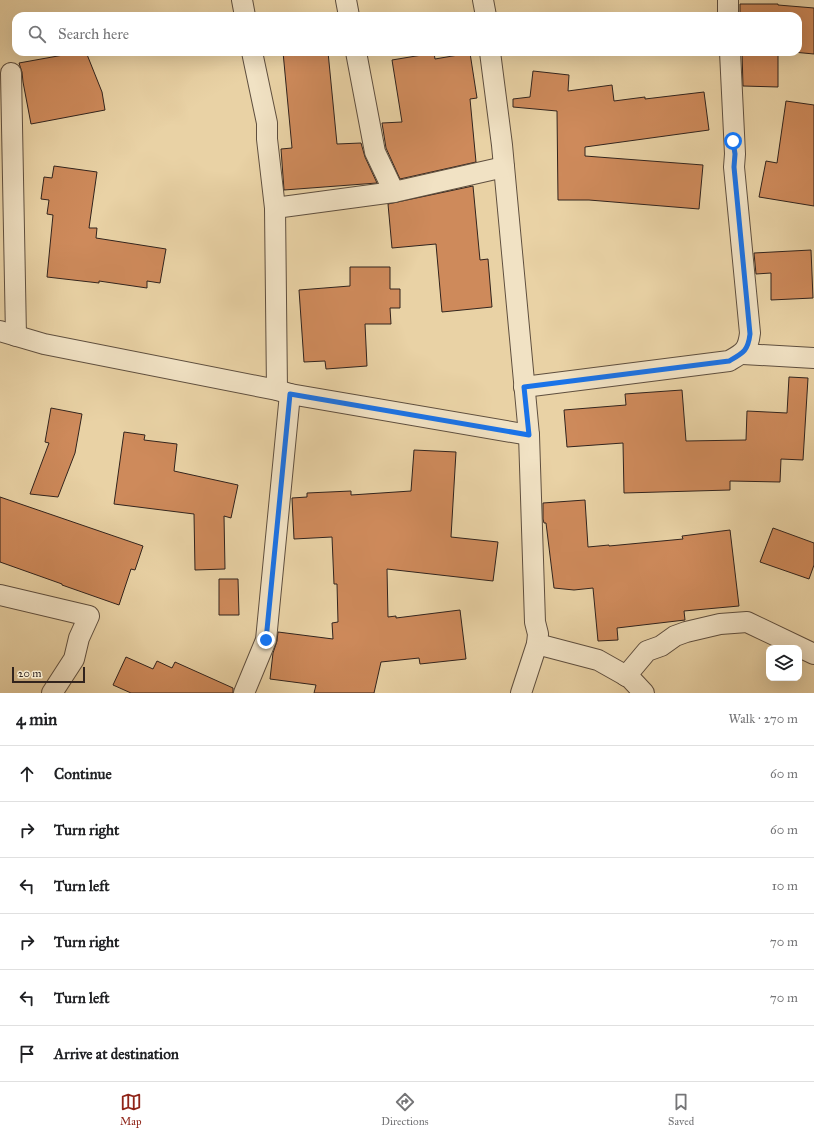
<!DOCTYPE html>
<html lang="en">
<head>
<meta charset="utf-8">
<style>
  :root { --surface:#fff; --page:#f2f2f2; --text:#202124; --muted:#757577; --line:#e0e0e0; --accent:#8f2418 }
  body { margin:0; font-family:"IM FELL Great Primer",serif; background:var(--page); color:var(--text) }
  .controls { position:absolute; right:12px; bottom:12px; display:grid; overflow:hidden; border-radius:8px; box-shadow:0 4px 16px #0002 }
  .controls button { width:36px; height:36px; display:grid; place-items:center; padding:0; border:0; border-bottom:1px solid var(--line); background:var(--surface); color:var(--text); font:20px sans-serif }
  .scale { position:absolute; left:12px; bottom:10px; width:73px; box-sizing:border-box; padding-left:4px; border:2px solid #31231d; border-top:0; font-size:11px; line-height:14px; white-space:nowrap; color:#31231d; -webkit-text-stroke:3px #f1e2c4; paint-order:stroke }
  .stop { position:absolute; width:12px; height:12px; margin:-9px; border:3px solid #1a73e8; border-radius:50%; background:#fff }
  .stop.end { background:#1a73e8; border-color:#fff; box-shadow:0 1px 4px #0008 }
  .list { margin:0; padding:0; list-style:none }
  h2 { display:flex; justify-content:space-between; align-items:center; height:52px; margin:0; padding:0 16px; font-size:17px }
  h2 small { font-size:13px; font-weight:400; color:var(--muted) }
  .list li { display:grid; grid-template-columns:26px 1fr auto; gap:12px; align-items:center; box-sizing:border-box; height:56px; padding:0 16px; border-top:1px solid var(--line) }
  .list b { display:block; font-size:15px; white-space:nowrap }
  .list em { font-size:13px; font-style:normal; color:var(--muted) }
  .icon { flex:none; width:22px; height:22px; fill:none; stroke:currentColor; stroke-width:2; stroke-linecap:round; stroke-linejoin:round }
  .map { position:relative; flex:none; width:814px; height:693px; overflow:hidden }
  .search { position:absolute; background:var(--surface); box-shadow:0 4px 16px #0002; left:12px; right:12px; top:12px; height:44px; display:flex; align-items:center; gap:10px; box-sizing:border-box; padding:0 14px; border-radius:12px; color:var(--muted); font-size:15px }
  .sheet { height:388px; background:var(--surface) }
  nav { display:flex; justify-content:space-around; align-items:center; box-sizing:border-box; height:56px; border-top:1px solid var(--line); background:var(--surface); font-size:11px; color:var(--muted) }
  nav a { display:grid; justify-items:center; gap:2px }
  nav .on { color:var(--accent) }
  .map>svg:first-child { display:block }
  .building { fill:#ce8a5b; stroke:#31231d }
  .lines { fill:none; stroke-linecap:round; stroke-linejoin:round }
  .street-casing { stroke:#5f4f3f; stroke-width:22 }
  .street { stroke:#f1e2c4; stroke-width:20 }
  .route { stroke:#1a73e8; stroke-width:5 }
</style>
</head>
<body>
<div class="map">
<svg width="814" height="693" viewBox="0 0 814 693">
  <rect width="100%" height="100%" fill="#e9d2a5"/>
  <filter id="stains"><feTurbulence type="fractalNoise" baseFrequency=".005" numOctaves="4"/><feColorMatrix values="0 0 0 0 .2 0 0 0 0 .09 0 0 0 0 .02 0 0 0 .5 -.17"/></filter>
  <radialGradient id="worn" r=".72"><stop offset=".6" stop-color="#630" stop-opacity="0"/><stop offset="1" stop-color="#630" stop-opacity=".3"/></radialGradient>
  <g class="building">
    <path d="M 740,4 L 778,4 L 778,5 L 814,8 L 814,54 L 793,52 L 798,52 L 798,16 L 740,16 Z"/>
    <path d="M 80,52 L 86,52 L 102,92 L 105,110 L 31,124 L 23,82 L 22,72 L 19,63 Z"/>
    <path d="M 283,52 L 328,52 L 337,144 L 361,143 L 365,157 L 377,183 L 284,190 L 281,149 L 292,148 Z"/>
    <path d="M 742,52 L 778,52 L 778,87 L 743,86 Z"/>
    <path d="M 434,53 L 435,59 L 470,53 L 477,98 L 470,99 L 476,162 L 400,179 L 386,148 L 382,123 L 402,122 L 392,60 Z"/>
    <path d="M 533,71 L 569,75 L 568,91 L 612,85 L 614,101 L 645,97 L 645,99 L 704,92 L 709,130 L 585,147 L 585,156 L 703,165 L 699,209 L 589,200 L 558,200 L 557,111 L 513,107 L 513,99 L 530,97 Z"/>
    <path d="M 786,101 L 814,105 L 814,206 L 759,197 L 766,161 L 777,163 Z"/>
    <path d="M 54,166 L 97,172 L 89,228 L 97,228 L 96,238 L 166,249 L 160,283 L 147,281 L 147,288 L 99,281 L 99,283 L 47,277 L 53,215 L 47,214 L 49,200 L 41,199 L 44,177 L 52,178 Z"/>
    <path d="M 473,186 L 480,260 L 488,259 L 492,307 L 442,312 L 436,244 L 392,248 L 388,204 Z"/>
    <path d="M 811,250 L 813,298 L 771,300 L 771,273 L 756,274 L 754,253 Z"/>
    <path d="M 350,267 L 390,267 L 390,289 L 400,289 L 400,308 L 390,308 L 391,324 L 365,324 L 367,366 L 326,369 L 325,361 L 304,362 L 299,290 L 350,286 Z"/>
    <path d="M 789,377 L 808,378 L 803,460 L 781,459 L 780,482 L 730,481 L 730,490 L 624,493 L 623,443 L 567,447 L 564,410 L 626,405 L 625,394 L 682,390 L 686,441 L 746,440 L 747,411 L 787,413 Z"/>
    <path d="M 51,408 L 82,414 L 75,453 L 58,497 L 30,494 L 49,443 L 45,442 Z"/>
    <path d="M 124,432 L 145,435 L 144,440 L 177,444 L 174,471 L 238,485 L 231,518 L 224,516 L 225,569 L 195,570 L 194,514 L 114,504 Z"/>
    <path d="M 414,450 L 456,452 L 451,537 L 498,542 L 493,581 L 387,569 L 388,617 L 396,616 L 396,618 L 460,610 L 466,659 L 420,664 L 419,658 L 381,662 L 374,693 L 314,693 L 316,685 L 270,679 L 273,653 L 277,641 L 278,632 L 333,639 L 332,623 L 338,622 L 337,584 L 334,584 L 332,537 L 294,539 L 292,498 L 307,497 L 307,493 L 351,491 L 351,495 L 411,491 Z"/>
    <path d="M 0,497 L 143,546 L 135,570 L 131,569 L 119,605 L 62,585 L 62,584 L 0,562 Z"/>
    <path d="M 585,500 L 588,547 L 609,545 L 609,546 L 683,539 L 682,536 L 730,530 L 739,606 L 684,611 L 685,620 L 617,628 L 618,640 L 598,641 L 593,588 L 574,590 L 554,588 L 546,523 L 544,523 L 543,519 L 543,503 Z"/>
    <path d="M 773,528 L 814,543 L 814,565 L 809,579 L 760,562 Z"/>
    <path d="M 219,579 L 238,579 L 239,615 L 219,615 Z"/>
    <path d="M 126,657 L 153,669 L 157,661 L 172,668 L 175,662 L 233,688 L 233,693 L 131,693 L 113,685 Z"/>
  </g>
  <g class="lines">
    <defs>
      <g id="street">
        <path d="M 242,0 L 245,16"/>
        <path d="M 346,0 L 349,16"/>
        <path d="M 483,0 L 486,16"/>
        <path d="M 728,0 L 728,16"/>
        <path d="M 252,52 L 267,123 L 267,139 L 275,208 L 277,390"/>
        <path d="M 356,52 L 375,152 L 394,192"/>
        <path d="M 490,52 L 502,145 L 529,435 L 535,622 L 538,634 L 537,644 L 521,693"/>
        <path d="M 11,73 L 16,336"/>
        <path d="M 275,208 L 394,192 L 504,167"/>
        <path d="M 0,331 L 44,344 L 277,390 L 290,394 L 529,435"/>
        <path d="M 743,354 L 814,358"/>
        <path d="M 524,387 L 729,361 C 743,353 748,351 750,333 L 734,167 L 735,154 L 730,52"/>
        <path d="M 0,595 L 89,616 L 79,638 L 74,659 L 52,693"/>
        <path d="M 537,644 L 598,660 L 630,678 L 644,693"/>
        <path d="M 626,676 L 647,651 L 661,646 L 675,636 L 686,632 L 720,624 L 747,622 L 814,654"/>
        <path d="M 244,693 L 266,640 L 290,394"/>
      </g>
    </defs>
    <use href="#street" class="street-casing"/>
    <use href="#street" class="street"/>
  </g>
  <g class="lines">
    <path class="route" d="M 266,640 L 290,394 L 529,435 L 524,387 L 729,361 C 743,353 748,351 750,334 L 734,167 L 735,154 L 733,141"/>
  </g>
  <rect width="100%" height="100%" filter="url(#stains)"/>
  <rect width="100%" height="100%" fill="url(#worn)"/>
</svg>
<div class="controls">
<button><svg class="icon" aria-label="layers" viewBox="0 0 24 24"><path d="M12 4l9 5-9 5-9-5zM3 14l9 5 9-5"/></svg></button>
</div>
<div class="scale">20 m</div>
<div class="stop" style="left:733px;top:141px"></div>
<div class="stop end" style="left:266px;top:640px"></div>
<div class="search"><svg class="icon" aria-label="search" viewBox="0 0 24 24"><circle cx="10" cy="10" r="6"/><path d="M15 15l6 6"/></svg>Search here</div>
</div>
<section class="sheet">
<h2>4 min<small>Walk · 270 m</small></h2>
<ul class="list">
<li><svg class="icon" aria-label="ahead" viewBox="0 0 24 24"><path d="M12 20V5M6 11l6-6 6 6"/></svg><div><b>Continue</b></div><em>60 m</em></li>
<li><svg class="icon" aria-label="right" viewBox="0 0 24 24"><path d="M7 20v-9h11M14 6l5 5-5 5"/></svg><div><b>Turn right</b></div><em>60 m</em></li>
<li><svg class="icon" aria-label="left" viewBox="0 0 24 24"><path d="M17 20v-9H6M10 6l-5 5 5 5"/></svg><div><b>Turn left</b></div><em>10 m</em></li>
<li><svg class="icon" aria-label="right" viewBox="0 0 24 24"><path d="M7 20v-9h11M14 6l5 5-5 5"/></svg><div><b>Turn right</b></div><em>70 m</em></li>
<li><svg class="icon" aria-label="left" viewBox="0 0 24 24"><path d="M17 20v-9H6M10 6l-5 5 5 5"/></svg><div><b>Turn left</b></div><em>70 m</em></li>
<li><svg class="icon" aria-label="arrive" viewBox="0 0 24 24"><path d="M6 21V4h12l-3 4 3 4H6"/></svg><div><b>Arrive at destination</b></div></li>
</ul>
</section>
<nav>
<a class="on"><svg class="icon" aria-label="map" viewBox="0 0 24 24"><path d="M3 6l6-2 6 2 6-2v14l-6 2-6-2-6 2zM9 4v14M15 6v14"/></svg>Map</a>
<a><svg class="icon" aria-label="directions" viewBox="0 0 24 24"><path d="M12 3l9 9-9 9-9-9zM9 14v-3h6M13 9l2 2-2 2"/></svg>Directions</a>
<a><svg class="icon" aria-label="saved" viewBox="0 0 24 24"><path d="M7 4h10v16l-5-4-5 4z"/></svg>Saved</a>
</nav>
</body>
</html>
